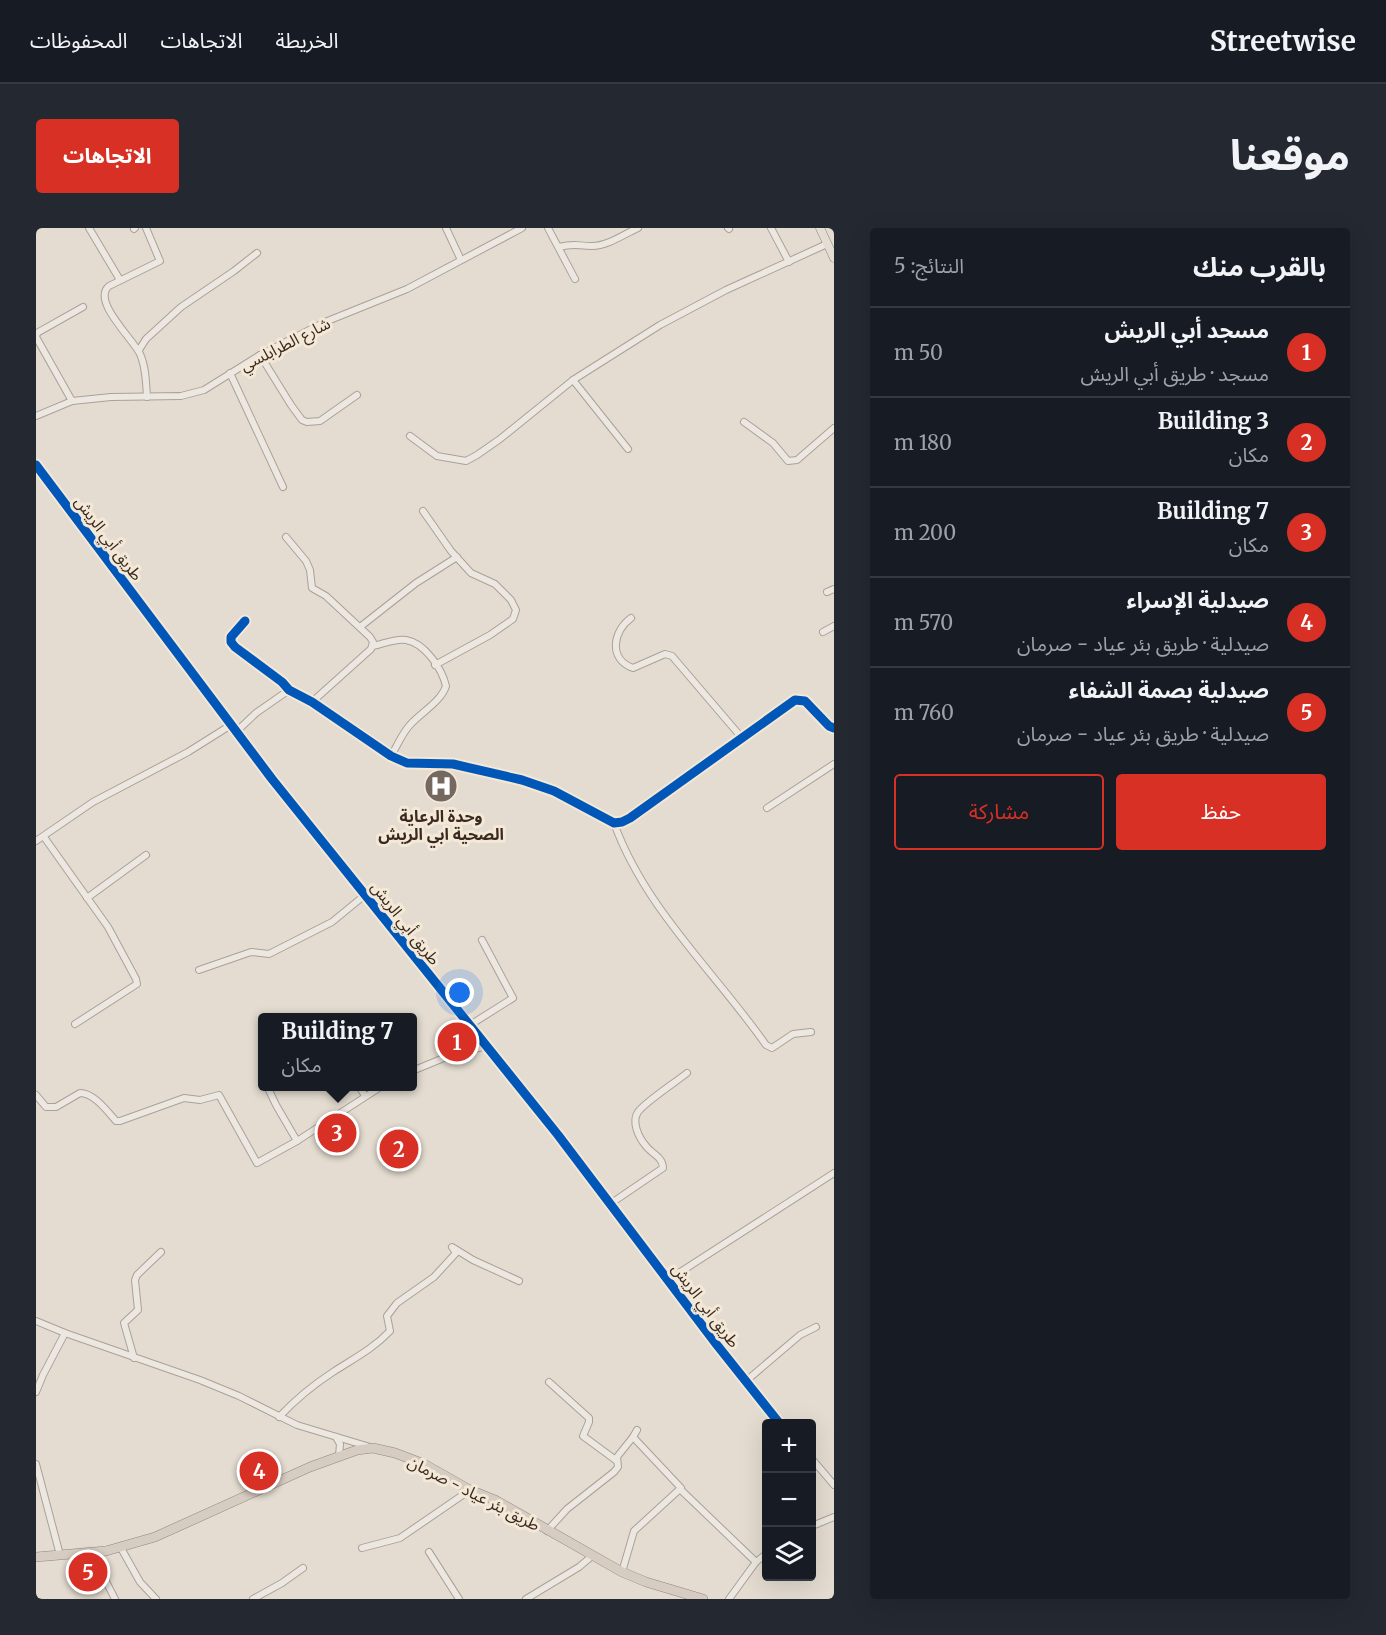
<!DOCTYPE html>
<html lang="ar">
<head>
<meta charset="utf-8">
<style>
  :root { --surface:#171b24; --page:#242831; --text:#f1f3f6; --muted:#9ea1a6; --line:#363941; --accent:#d93025 }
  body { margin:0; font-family:Merriweather,"Noto Sans Arabic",serif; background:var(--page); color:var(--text); direction:rtl }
  .controls { position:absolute; right:18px; bottom:18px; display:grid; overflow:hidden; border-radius:6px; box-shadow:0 6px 24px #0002 }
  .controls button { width:54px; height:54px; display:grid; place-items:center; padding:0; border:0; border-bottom:2px solid var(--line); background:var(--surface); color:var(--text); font:30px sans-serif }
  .you { position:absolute; left:424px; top:765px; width:21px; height:21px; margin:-15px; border:4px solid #fff; border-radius:50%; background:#1a73e8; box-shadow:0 0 0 9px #1a73e833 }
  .badge { display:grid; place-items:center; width:39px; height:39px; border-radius:50%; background:var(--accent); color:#fff; font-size:20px; font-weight:700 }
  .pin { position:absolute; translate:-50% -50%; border:3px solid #fff; box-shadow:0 2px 6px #0006 }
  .popup { position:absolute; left:222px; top:785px; width:159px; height:78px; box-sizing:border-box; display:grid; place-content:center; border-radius:6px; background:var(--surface); filter:drop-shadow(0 2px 4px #0005); font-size:20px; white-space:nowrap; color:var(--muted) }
  .popup b { font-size:22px; color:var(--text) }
  .popup::after { content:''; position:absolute; left:50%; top:100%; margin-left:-12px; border:12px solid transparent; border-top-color:var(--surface) }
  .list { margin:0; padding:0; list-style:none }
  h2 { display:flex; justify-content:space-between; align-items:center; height:78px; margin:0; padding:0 24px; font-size:26px }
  h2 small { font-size:20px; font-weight:400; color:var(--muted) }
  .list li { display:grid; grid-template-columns:39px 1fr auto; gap:18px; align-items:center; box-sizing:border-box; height:90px; padding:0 24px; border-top:2px solid var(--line) }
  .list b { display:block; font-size:22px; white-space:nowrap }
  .list p { margin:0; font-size:20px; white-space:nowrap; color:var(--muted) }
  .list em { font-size:20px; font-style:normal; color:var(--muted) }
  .actions { display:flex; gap:12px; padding:18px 24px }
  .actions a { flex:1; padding:14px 0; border:2px solid var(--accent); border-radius:6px; text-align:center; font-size:21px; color:var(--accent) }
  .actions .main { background:var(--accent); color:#fff }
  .icon { flex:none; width:33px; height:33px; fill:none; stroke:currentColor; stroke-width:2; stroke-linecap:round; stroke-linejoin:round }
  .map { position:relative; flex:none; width:798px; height:1371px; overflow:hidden; direction:ltr; border-radius:6px }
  header { display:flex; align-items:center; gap:36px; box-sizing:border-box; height:84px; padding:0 30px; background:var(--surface); border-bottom:2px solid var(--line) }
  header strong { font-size:28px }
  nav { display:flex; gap:33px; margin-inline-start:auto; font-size:21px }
  .intro { display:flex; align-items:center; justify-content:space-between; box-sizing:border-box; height:144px; padding:0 36px }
  h1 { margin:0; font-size:42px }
  .button { padding:15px 27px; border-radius:6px; background:var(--accent); color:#fff; font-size:21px; font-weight:700 }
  main { display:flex; gap:36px; padding:0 36px }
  aside { flex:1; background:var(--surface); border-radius:6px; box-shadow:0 6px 24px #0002 }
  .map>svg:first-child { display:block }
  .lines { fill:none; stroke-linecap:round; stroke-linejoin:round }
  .minor-casing { stroke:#aaa199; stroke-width:8 }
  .major-casing { stroke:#8f877f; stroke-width:9 }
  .highway-casing { stroke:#8f877f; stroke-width:10 }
  .minor { stroke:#ece8e1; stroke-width:6 }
  .major { stroke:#e4ddd3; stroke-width:8 }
  .highway { stroke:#d7ccc1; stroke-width:9 }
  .cycleway-casing { stroke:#f4e8d7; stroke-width:13 }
  .cycleway { stroke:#0057b8; stroke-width:9 }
  .labels { text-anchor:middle; stroke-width:6; stroke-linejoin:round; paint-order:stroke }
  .street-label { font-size:16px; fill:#392921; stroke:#f4e8d7 }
  .poi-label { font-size:16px; font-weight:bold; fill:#392921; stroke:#f4e8d7 }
</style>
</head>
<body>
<header>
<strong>Streetwise</strong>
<nav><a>الخريطة</a><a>الاتجاهات</a><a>المحفوظات</a></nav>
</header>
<div class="intro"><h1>موقعنا</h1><a class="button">الاتجاهات</a></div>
<main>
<aside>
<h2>بالقرب منك<small>النتائج: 5</small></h2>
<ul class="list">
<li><span class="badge">1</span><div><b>مسجد أبي الريش</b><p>مسجد · طريق أبي الريش</p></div><em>50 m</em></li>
<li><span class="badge">2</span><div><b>Building 3</b><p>مكان</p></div><em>180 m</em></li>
<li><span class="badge">3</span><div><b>Building 7</b><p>مكان</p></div><em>200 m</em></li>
<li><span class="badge">4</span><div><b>صيدلية الإسراء</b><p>صيدلية · طريق بئر عياد - صرمان</p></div><em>570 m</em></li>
<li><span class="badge">5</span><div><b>صيدلية بصمة الشفاء</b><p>صيدلية · طريق بئر عياد - صرمان</p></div><em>760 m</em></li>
</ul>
<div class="actions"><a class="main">حفظ</a><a>مشاركة</a></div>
</aside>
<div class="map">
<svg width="798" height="1371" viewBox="0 0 798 1371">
  <rect width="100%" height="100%" fill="#e4dcd0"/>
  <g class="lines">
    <defs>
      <g id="minor">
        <path d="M 53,0 L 84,52"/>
        <path d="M 110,0 L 124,33 L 73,58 C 55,73 98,112 104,126 C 110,139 110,155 111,169"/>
        <path d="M 410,0 L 425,32"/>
        <path d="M 512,0 L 539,51"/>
        <path d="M 692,0 L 693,1"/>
        <path d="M 735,0 L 753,34"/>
        <path d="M 98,1 L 99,0"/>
        <path d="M 523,19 C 539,15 541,18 556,18 C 572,18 588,6 602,0"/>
        <path d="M 103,122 L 110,111 L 145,79 L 198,43 L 221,25"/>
        <path d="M 224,127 L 255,177 L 266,192 L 271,194 L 284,193 L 321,167"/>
        <path d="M 194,145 L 247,259"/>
        <path d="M 537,152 L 592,221"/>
        <path d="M 36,173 L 0,109 L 1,105 L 47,79"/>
        <path d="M 0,188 L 36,173 L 75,169 L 145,168 L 168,162 L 224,127 L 289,94 L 371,61 L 486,0"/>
        <path d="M 708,194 L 737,215 L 752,233 L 761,232 L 798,200"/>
        <path d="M 374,208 L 401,228 L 430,233 L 441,227 L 464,211 L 537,152 L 624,97 L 690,62 L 791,16"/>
        <path d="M 0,237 L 236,551 L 522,907 L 681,1117 L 744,1196"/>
        <path d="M 387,283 L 415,323 L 435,345 L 459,356 L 475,372 L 480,382 L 477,391 L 454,407 L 399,437"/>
        <path d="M 250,309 L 270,333 L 274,342 L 276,360 L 290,368 L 334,409 L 337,414 L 335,421 L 276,474"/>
        <path d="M 791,364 L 798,361"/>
        <path d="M 595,390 C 577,403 572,431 597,440 L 629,426 L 636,428 L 706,510"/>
        <path d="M 209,393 L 195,409 L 195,414 L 199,419 L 246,454 L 253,462 L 276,474 L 355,528 L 371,535 L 417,536 L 486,552 L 518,563 L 578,595 L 586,594 L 594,590 L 759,472 L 769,473 L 793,498 L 798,500"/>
        <path d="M 324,399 L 380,355 L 421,329"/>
        <path d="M 787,404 L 798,398"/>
        <path d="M 337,418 C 347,416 360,410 370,412 C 389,415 406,441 410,458 C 405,474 384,485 373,498 C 366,506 361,518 355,528"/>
        <path d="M 200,504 L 220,485 L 253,462"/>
        <path d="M 731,580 L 798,536"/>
        <path d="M 578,595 C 609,681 679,744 730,817 L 736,820 L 757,806 L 775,804"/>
        <path d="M 8,609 L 72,699 L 100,751 L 101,756 L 39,796"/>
        <path d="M 0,613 L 57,574 L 152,524 L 195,497"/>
        <path d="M 51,670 L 110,627"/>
        <path d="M 163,742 L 215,724 L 233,726 L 296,694 L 329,667"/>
        <path d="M 434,797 L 477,770 L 446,712"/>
        <path d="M 376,843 L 420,825 L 451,818"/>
        <path d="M 231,858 L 240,877 L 261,913"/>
        <path d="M 323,858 L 329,868"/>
        <path d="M 0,867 L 10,879 L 20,879 L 44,865 C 58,865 71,883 80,893 L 84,893 L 148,870 L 164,872 L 183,867 L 221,935 L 261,913 L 346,858"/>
        <path d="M 574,976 L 627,940 C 627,929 616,926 610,918 C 603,910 595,894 602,884 C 609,874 640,854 651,845"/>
        <path d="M 632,1052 L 798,945"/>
        <path d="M 0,1093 L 29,1105 L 164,1152 L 203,1168 L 261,1197 L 334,1219"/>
        <path d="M 98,1130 L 88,1095 L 102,1082 L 99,1052 L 101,1047 L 125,1024"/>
        <path d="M 710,1153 L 764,1107 L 780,1099"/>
        <path d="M 513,1154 L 553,1190 L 553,1194 L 547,1208 L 581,1233"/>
        <path d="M 0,1164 L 7,1147 L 29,1105"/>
        <path d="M 243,1189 C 259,1172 277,1157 297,1144 C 317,1131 337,1121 354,1103 L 351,1088 L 361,1075 L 398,1049 L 420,1025 L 416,1019 L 437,1032 L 483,1053"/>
        <path d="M 300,1209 L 304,1216 L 303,1228"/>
        <path d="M 776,1231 L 798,1257"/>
        <path d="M 0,1236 L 24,1327"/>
        <path d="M 645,1262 L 720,1334"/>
        <path d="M 776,1298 L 798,1289"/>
        <path d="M 511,1303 L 531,1281 L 578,1244 L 582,1239 L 581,1229 L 597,1209"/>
        <path d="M 85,1320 L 104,1354 L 120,1371"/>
        <path d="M 326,1320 L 364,1310 L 434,1262"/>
        <path d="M 55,1324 L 79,1371"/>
        <path d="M 393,1324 L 423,1371"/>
        <path d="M 586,1344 L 598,1303 L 645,1260 L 597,1209 L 601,1202"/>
        <path d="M 217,1371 L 246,1355 L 267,1340"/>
        <path d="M 490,1371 L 543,1339 L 556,1328"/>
        <path d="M 693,1371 L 720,1334 L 730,1326"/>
      </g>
      <path id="major" d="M 784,0 L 798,30"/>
      <path id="highway" d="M 0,1329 L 70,1323 L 119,1309 L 274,1239 L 321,1222 L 337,1220 L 359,1225 L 388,1236 L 434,1262 L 461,1273 L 586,1344 L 610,1354 L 667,1371"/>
    </defs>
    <use href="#minor" class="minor-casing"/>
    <use href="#major" class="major-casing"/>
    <use href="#highway" class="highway-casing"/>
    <use href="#minor" class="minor"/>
    <use href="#major" class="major"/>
    <use href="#highway" class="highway"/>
    <defs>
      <g id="cycleway">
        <path d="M 0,237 L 236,551 L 522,907 L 681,1117 L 744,1196"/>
        <path d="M 209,393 L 195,409 L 195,414 L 199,419 L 246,454 L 253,462 L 276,474 L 355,528 L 371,535 L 417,536 L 486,552 L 518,563 L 578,595 L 586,594 L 594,590 L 759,472 L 769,473 L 793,498 L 798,500"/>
      </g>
    </defs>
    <use href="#cycleway" class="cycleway-casing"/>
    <use href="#cycleway" class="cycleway"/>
  </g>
  <defs>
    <symbol id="hospital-disc" viewBox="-11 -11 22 22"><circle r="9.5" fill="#75685e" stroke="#f4e8d7"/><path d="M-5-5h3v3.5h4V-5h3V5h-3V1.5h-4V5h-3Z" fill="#fff"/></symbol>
  </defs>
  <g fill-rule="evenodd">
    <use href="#hospital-disc" x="386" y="539" width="38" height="38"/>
  </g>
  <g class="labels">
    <g class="street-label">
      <text transform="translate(249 116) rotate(-27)" y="6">شارع الطرابلسي</text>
      <text transform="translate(73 310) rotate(53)" y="6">طريق أبي الريش</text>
      <text transform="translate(370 695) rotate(52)" y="6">طريق أبي الريش</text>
      <text transform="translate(670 1077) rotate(53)" y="6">طريق أبي الريش</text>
      <text transform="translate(438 1265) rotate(27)" y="6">طريق بئر عياد - صرمان</text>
    </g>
    <g class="poi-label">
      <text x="405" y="594">وحدة الرعاية<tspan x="405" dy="18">الصحية ابي الريش</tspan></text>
    </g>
  </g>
</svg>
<div class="controls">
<button>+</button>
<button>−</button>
<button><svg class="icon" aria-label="layers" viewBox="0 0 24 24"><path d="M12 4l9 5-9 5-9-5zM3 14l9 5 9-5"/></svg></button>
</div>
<div class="you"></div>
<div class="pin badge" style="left:421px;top:814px">1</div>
<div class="pin badge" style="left:363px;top:921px">2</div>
<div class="pin badge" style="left:301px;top:905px">3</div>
<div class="popup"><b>Building 7</b>مكان</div>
<div class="pin badge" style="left:223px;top:1243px">4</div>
<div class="pin badge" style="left:52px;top:1344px">5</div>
</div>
</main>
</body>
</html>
